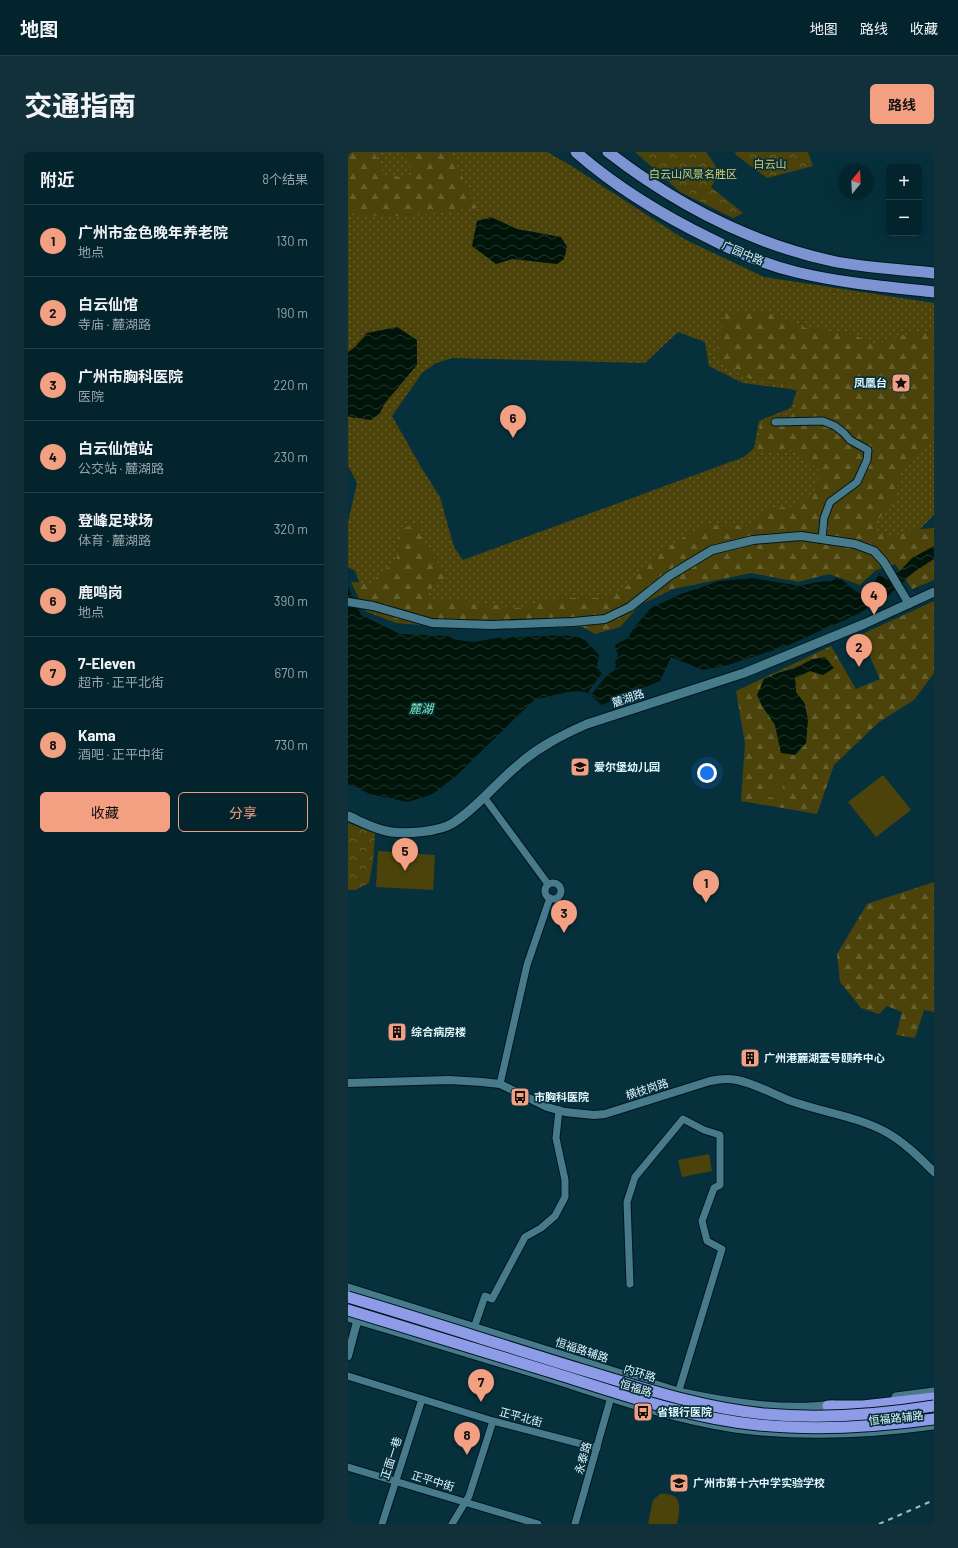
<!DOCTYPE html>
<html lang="zh">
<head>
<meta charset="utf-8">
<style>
  :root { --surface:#04242d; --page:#123039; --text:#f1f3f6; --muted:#97a4aa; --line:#254149; --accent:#f39f82 }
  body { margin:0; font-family:Barlow,"Noto Sans SC",sans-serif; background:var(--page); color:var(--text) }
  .controls { position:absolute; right:12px; top:12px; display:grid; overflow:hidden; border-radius:6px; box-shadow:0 4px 16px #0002 }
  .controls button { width:36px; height:36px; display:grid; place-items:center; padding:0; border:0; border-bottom:1px solid var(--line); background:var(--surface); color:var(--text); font:20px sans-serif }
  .compass { position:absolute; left:490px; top:12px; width:36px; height:36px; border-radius:50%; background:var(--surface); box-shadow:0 4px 16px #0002; rotate:18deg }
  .you { position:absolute; left:359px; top:621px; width:14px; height:14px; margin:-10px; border:3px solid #fff; border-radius:50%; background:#1a73e8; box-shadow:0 0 0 6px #1a73e833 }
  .badge { display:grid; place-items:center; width:26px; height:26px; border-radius:50%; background:var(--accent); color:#111; font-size:13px; font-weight:700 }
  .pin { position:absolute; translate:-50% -33px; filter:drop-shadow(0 1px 2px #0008) }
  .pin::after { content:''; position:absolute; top:21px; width:14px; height:12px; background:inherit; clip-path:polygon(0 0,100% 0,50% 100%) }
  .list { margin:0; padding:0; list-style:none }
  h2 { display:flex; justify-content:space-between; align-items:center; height:52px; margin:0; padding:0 16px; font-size:17px }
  h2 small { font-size:13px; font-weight:400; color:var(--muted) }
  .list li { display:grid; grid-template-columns:26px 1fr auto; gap:12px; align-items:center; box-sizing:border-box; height:72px; padding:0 16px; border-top:1px solid var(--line) }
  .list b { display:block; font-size:15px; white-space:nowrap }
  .list p { margin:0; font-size:13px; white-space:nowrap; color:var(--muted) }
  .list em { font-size:13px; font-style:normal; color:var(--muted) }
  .actions { display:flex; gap:8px; padding:12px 16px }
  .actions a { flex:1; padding:9px 0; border:1px solid var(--accent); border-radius:6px; text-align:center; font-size:14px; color:var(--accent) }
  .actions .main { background:var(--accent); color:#111 }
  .map { position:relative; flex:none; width:586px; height:1372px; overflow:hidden; border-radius:6px }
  header { display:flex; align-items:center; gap:24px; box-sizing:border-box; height:56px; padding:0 20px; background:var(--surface); border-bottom:1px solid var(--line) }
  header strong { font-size:19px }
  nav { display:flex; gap:22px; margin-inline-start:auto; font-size:14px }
  .intro { display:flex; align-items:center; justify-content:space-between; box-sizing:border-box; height:96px; padding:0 24px }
  h1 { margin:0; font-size:28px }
  .button { padding:10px 18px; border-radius:6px; background:var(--accent); color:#111; font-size:14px; font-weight:700 }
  main { display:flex; gap:24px; padding:0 24px }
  aside { flex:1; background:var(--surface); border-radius:6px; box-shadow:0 4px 16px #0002 }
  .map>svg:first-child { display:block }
  .grass { fill:url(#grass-dots); fill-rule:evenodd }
  .forest { fill:url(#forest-firs); fill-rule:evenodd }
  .park { fill:url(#park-crowns) }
  .pitch { fill:#4c430a }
  .water { fill:url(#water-waves) }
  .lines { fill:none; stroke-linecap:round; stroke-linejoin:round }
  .minor-casing { stroke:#00171f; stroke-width:9 }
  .tertiary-casing { stroke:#00171f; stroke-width:10 }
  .secondary-casing { stroke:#00171f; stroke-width:11 }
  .primary-casing { stroke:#00171f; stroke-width:13 }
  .trunk-casing { stroke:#00171f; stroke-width:13 }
  .minor { stroke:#477b8b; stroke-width:7 }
  .tertiary { stroke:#477b8b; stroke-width:8 }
  .secondary { stroke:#477b8b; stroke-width:9 }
  .primary { stroke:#7c94d1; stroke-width:11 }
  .trunk { stroke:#8e9ce8; stroke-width:11 }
  .rail { stroke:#9db9c1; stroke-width:2; stroke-dasharray:5 5; stroke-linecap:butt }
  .trunk-bridge-casing { stroke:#00171f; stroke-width:13; stroke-linecap:butt }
  .trunk-bridge { stroke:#8e9ce8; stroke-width:11 }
  .labels { text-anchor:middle; stroke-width:3.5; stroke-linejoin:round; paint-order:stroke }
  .park-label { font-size:11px; fill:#decd66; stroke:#06303c }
  .street-label { font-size:11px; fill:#e2f7fe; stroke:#06303c }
  .poi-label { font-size:11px; font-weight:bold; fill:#e2f7fe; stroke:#06303c; text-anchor:start }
  .water-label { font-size:12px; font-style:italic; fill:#82ecb6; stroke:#06303c }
</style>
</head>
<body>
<header>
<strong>地图</strong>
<nav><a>地图</a><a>路线</a><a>收藏</a></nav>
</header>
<div class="intro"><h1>交通指南</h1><a class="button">路线</a></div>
<main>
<aside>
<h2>附近<small>8个结果</small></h2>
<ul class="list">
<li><span class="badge">1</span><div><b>广州市金色晚年养老院</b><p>地点</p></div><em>130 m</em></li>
<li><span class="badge">2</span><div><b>白云仙馆</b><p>寺庙 · 麓湖路</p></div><em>190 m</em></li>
<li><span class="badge">3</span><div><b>广州市胸科医院</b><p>医院</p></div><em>220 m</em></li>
<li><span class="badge">4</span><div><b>白云仙馆站</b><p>公交站 · 麓湖路</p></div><em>230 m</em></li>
<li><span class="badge">5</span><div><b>登峰足球场</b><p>体育 · 麓湖路</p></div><em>320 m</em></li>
<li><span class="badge">6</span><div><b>鹿鸣岗</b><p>地点</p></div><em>390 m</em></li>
<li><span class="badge">7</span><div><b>7-Eleven</b><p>超市 · 正平北街</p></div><em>670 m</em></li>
<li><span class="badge">8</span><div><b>Kama</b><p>酒吧 · 正平中街</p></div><em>730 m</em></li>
</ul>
<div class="actions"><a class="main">收藏</a><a>分享</a></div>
</aside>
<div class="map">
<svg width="586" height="1372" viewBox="0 0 586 1372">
  <defs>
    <pattern id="grass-dots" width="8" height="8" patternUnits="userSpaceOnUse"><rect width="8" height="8" fill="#4c430a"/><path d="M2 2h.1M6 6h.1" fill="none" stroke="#665f2f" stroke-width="1.8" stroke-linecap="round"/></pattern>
    <pattern id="forest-firs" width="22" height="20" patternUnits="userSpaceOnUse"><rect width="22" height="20" fill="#4c430a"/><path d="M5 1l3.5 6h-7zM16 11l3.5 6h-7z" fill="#665f2f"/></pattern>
    <pattern id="park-crowns" width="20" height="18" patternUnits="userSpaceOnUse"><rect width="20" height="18" fill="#4c430a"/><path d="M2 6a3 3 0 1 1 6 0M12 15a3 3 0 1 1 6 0" fill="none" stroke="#665f2f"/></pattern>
    <pattern id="water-waves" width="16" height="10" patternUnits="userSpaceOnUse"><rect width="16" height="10" fill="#00140a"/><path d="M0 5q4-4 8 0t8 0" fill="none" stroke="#25372f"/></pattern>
  </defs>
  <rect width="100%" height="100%" fill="#06303c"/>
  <path class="grass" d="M 0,0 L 199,0 L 222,13 L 336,87 L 416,125 L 586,151 L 586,363 L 556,393 L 459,379 L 279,452 L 84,471 L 16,442 L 7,419 L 0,415 L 0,370 L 9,331 L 0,314 ZM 330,180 L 357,190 L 361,214 L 395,231 L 449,238 L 443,256 L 411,269 L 406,296 L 396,305 L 115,408 L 106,395 L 92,345 L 73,315 L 44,264 L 74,221 L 88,211 L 104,206 L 297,211 Z"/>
  <g class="forest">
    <path d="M 0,0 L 26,0 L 36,23 L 66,26 L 57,0 L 103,0 L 129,56 L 56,64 L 0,63 Z"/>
    <path d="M 422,161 L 458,176 L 501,181 L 528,192 L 568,179 L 586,181 L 586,286 L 553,316 L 548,348 L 529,369 L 524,381 L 544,385 L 562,378 L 586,376 L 586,428 L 564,437 L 547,412 L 528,418 L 512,433 L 481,422 L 450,430 L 403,421 L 325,437 L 292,453 L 272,475 L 247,482 L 235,475 L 119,477 L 48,471 L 17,459 L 3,430 L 23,431 L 49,406 L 52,377 L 71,371 L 76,393 L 100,423 L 78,441 L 89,449 L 126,450 L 172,456 L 207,446 L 257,446 L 279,434 L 314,399 L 355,373 L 403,374 L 420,357 L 447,354 L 466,340 L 471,318 L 447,298 L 421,299 L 409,301 L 412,271 L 446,260 L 451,235 L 404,228 L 369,208 L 370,187 L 378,162 Z"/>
    <path d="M 586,449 L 586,521 L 566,548 L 531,570 L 486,613 L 469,662 L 393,649 L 397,592 L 388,539 L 483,494 L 508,537 L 532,527 L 512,483 ZM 465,507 L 475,523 L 462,519 L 447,526 L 448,541 L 457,552 L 433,601 L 427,573 L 430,521 L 447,516 Z"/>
    <path d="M 586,730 L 586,860 L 576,858 L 567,886 L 548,883 L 554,860 L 539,854 L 531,862 L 513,856 L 492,830 L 489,802 L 519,752 Z"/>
  </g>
  <g class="park">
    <path d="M 287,0 L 358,0 L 372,20 L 363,35 L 395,61 L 385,66 L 332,40 Z"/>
    <path d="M 387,0 L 460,0 L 465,14 L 419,26 L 388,3 Z"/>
    <path d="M 0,671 L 27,681 L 25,709 L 21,731 L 7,738 L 0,738 Z"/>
  </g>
  <g class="pitch">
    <path d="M 426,618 L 438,620 L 432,647 L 420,645 Z"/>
    <path d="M 535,623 L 563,658 L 528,685 L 500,650 Z"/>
    <path d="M 30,699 L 87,703 L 85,738 L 28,735 Z"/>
    <path d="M 361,1002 L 364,1019 L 334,1025 L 330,1008 Z"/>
    <path d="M 312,1342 C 335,1340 332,1356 329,1372 L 300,1372 L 305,1348 Z"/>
  </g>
  <g class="water">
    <path d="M 143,65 L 169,77 L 213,85 L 219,95 L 216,107 L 209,112 L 164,107 L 148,112 L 124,94 L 129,69 Z"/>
    <path d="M 49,175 L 69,188 L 69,213 L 37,251 L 32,261 L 23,268 L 1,265 L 0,264 L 0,200 L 7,195 L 19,181 Z"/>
    <path d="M 586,394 L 586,407 L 566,420 L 542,442 L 512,461 L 441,493 L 380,513 L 355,518 L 323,505 L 312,529 L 254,553 C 250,550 245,543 240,541 C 227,535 201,546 187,547 L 108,624 L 83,643 L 59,650 L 22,642 L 0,632 L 0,435 L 13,463 L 52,482 L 99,484 L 110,488 L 126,490 L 148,486 L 216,483 L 235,486 L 251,503 L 249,516 L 254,521 L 240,540 L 243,543 L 260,522 L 266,519 L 268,513 L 267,508 L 270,504 L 267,493 L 280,486 L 285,477 L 303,456 L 333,442 L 371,429 L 405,426 L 451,434 L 470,430 L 484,429 L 490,425 L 512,442 L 527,430 L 531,421 L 540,427 L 552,419 L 564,406 Z"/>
    <path d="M 477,505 L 486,516 L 475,523 L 462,519 L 447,526 L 448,540 L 457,552 L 460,568 L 458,591 L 447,603 L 433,601 L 427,573 L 414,554 L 409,543 L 416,527 L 430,521 L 447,516 L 465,507 Z"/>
  </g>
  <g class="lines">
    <defs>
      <g id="minor">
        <path d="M 427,270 L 475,269 L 487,274 L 496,281 L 502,288 L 520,298 L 519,308 L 509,330 L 482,350 L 476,366 L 474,387"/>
        <path d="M 136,645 L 200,732"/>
        <circle cx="205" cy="739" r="8"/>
        <path d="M 152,932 L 179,813 L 202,746"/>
        <path d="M 282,1132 L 279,1050 L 287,1025 L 335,967 L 356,978 L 372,983 L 372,1033 L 366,1036 L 354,1069 L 359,1089 L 374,1097 L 324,1261"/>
        <path d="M 126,1176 L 137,1144 L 144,1147 L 177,1085 L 193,1076 L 207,1064 L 217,1045 L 217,1028 L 208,986 L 211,958"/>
        <path d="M 0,1224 L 145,1269 L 249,1296"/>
        <path d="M 0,1315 L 190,1372"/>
        <path d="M 34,1372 L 74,1247"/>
        <path d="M 104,1372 L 121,1344 L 145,1269"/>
        <path d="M 227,1372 L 263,1245"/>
      </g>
      <g id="tertiary">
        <path d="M 0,450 L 25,454 L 84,471 L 143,473 L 225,470 L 257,467 L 282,455 L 321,424 L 364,398 L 405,388 L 453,384 L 507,392 L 526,399 L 536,410 L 561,452"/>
        <path d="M 0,931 L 101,928 L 134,930 L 152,932 L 199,955 L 217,960 L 246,963 L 257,962 L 362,929 C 371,927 380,926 389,928 C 408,932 425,942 443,949 C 474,960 507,964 536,979 C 555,989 571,1005 586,1020"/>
        <path d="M 0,1204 L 14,1151"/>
      </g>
      <g id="secondary">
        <path d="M 0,664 C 14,670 28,678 43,680 C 59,682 91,680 105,671 C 129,656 147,632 169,614 C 190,595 214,583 239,572 L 396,521 L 516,472 L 586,440"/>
        <path d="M 0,1136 L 330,1240 C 379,1251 435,1260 485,1253"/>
        <path d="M 0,1165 C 69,1185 137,1206 206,1227 C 265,1246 325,1267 387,1276 C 453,1285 520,1282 586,1273"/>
        <path d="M 548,1245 L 586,1240"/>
      </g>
      <g id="primary">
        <path d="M 228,0 C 269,36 314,63 363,87 C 390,101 418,113 448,120 C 493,131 540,135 586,140"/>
        <path d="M 260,0 C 326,51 402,91 484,109 C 517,116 552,117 586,121"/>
      </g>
      <path id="trunk" d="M 480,1254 L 515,1254 L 586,1246"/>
    </defs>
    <use href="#minor" class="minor-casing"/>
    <use href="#tertiary" class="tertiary-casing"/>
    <use href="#secondary" class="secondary-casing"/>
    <use href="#primary" class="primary-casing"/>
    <use href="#trunk" class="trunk-casing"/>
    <use href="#minor" class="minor"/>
    <use href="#tertiary" class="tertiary"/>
    <use href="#secondary" class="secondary"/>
    <use href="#primary" class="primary"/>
    <use href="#trunk" class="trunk"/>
    <path class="rail" d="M 531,1372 L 586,1348"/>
    <defs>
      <g id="trunk-bridge">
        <path d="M 0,1145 C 78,1168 156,1194 235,1218 C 294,1236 354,1256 417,1262 C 473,1267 530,1263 586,1254"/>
        <path d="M 0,1158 C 69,1179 137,1200 206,1221 C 273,1242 340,1266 411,1273 C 470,1279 528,1275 586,1267"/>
      </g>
    </defs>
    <use href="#trunk-bridge" class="trunk-bridge-casing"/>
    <use href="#trunk-bridge" class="trunk-bridge"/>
  </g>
  <defs>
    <symbol id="sight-square" viewBox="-11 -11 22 22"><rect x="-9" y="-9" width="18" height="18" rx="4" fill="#f39f82" stroke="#06303c"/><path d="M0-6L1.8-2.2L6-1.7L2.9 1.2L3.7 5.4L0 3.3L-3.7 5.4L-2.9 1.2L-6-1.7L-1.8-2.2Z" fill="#111"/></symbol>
    <symbol id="school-square" viewBox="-11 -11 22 22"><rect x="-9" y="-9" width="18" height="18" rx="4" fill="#f39f82" stroke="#06303c"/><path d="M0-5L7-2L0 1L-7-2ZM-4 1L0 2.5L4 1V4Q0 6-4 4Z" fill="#111"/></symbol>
    <symbol id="building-square" viewBox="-11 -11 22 22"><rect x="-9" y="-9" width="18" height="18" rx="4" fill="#f39f82" stroke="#06303c"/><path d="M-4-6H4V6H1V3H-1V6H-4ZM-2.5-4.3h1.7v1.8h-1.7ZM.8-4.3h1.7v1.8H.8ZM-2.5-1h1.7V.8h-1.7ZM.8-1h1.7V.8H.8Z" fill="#111"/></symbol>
    <symbol id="bus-square" viewBox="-11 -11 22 22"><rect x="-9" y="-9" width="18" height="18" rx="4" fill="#f39f82" stroke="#06303c"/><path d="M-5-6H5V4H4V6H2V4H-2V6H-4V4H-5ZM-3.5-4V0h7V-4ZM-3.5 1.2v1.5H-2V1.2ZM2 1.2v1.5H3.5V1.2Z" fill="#111"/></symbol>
  </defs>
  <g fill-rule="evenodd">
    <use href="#sight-square" x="542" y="220" width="22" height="22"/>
    <use href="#school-square" x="221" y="604" width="22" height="22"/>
    <use href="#building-square" x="38" y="869" width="22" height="22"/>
    <use href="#building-square" x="391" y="895" width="22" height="22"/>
    <use href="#bus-square" x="161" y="934" width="22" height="22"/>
    <use href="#bus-square" x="284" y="1249" width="22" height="22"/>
    <use href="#school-square" x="320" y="1320" width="22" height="22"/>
  </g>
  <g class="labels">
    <g class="park-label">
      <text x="422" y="16">白云山</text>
      <text x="345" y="26">白云山风景名胜区</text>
    </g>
    <g class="street-label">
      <text transform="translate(395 101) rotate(23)" y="4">广园中路</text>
      <text transform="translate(280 546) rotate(-18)" y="4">麓湖路</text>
      <text transform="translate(299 937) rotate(-18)" y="4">横枝岗路</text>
      <text transform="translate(234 1198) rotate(18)" y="4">恒福路辅路</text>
      <text transform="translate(292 1221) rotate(17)" y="4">内环路</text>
      <text transform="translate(288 1236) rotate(17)" y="4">恒福路</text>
      <text transform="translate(173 1265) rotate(15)" y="4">正平北街</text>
      <text transform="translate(548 1266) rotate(-6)" y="4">恒福路辅路</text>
      <text transform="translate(43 1306) rotate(-72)" y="4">正面一巷</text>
      <text transform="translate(235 1306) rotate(-74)" y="4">永泰路</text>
      <text transform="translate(85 1329) rotate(17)" y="4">正平中街</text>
    </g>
    <g class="poi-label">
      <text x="539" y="235" text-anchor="end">凤凰台</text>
      <text x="246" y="619">爱尔堡幼儿园</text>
      <text x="63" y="884">综合病房楼</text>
      <text x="416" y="910">广州港麓湖壹号颐养中心</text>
      <text x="186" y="949">市胸科医院</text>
      <text x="309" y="1264">省银行医院</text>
      <text x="345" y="1335">广州市第十六中学实验学校</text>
    </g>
    <g class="water-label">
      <text x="73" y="561">麓湖</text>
    </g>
  </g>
</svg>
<div class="controls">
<button>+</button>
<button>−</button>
</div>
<svg class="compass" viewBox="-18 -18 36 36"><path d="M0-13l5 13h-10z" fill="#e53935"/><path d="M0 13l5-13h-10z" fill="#97a4aa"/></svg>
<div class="you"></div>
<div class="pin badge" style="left:358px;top:751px">1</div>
<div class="pin badge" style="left:511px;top:515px">2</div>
<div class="pin badge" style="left:216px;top:781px">3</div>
<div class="pin badge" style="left:526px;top:463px">4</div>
<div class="pin badge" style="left:57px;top:719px">5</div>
<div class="pin badge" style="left:165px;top:286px">6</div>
<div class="pin badge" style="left:133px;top:1250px">7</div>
<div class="pin badge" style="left:119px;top:1303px">8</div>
</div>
</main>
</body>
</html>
